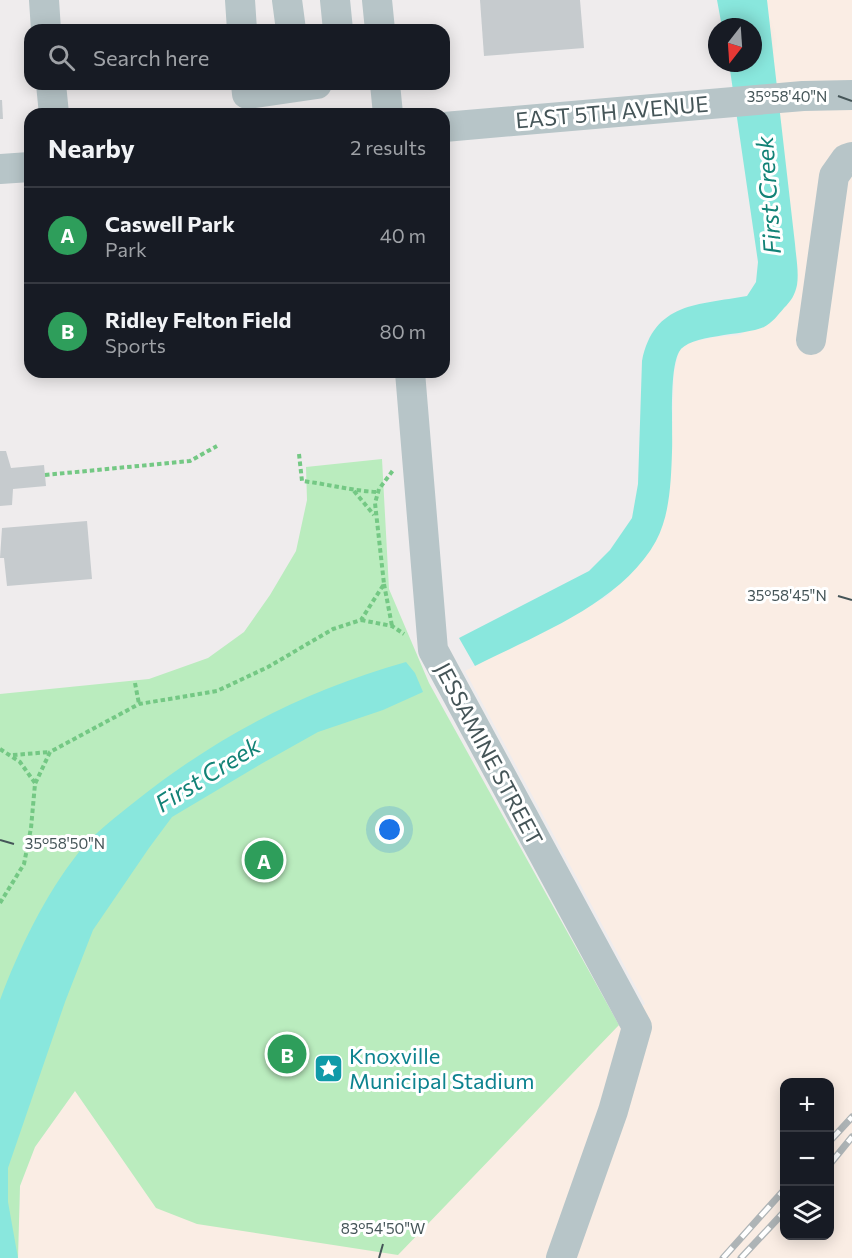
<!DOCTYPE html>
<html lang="en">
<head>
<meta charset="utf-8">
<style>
  :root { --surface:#171b24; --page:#242831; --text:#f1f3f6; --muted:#9ea1a6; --line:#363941; --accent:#8c9099 }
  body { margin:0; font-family:Commissioner,sans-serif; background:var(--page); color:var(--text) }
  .controls { position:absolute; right:18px; bottom:18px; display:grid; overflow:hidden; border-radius:12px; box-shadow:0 3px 15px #0003 }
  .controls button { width:54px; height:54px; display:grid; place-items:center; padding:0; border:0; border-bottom:2px solid var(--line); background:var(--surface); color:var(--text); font:30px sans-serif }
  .compass { position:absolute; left:708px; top:18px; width:54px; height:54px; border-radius:50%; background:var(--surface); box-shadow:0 3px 15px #0003; rotate:197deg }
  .you { position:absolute; left:390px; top:830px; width:21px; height:21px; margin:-15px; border:4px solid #fff; border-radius:50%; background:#1a73e8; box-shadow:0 0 0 9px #1a73e833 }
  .badge { display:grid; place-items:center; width:39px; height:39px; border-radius:50%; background:var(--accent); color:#fff; font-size:20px; font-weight:700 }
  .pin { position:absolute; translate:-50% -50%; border:3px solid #fff; box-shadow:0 2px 6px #0006 }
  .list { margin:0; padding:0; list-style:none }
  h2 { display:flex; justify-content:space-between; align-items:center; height:78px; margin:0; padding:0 24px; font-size:26px }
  h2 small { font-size:20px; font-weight:400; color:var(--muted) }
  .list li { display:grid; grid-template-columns:39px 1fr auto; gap:18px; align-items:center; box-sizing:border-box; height:96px; padding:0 24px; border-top:2px solid var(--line) }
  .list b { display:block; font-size:22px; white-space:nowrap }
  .list p { margin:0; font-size:20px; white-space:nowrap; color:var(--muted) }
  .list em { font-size:20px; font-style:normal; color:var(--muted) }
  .icon { flex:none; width:33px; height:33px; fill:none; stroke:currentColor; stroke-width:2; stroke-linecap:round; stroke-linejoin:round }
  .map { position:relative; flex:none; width:852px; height:1258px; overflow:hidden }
  .search { position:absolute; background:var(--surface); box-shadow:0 3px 15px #0003; left:24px; top:24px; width:426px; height:66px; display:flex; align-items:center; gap:15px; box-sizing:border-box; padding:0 21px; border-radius:18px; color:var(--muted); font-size:22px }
  .panel { position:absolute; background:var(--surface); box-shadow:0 3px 15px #0003; left:24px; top:108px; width:426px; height:270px; border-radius:18px }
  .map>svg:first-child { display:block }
  .commercial { fill:#faede4; fill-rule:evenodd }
  .green { fill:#baecbe }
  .water { fill:#89e7dd }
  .building { fill:#c6cbce }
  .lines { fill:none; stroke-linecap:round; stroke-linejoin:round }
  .path { stroke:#74c884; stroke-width:4; stroke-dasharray:4.5 3; stroke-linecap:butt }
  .minor { stroke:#b7c5c8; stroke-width:30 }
  .rail-casing { stroke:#aeb4b6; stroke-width:7 }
  .rail { stroke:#fff; stroke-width:4.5; stroke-dasharray:14; stroke-linecap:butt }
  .ticks { fill:none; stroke:#455558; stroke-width:2 }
  .labels { text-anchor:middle; stroke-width:6; stroke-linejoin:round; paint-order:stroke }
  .street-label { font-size:22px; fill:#455558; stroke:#fff }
  .culture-label { font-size:22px; fill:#0d838f; stroke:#fff; text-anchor:start }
  .water-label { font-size:24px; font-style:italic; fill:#128276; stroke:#fff }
  .ticks-label { font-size:15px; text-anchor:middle; fill:#455558; stroke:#fff; stroke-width:6; stroke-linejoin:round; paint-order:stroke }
</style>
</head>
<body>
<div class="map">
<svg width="852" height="1258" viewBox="0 0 852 1258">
  <rect width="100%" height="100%" fill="#efeced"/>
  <path class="commercial" d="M 767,0 L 852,0 L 852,1258 L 18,1258 L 20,1186 L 35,1147 L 75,1091 L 157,1208 L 619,1025 L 645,1004 L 465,671 L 608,596 L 664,520 L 671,467 L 674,373 L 679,351 L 688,343 L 715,337 L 740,335 L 797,283 ZM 784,1082 L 830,1082 L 830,1236 L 784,1236 Z"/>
  <path class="green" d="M 382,459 L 389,589 L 429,683 L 619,1025 L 398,1255 L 197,1224 L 156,1208 L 75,1091 L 35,1147 L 20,1186 L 18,1258 L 0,1258 L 0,694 L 149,679 L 208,658 L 244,632 L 270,595 L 296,551 L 307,500 L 306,467 Z"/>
  <g class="water">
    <path d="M 717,0 L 767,0 L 795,244 C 796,257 799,272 797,285 C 795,295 791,301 784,308 C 778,315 772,323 764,327 C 744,336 688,334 679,352 C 669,370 673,429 672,452 C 671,481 670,515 656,541 C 622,603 536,635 475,666 L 459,638 L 589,571 L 610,550 L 632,518 L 638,484 L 642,361 C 654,302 698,305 747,296 L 756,282 L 758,262 L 729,63 L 753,63 L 753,27 L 722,27 Z"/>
    <path d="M 406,662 L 415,673 L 423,692 L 383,710 L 318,732 L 261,764 L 172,817 L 149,848 L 93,930 L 65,1002 L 8,1168 L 8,1202 L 18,1258 L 0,1258 L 0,1000 C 19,949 45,895 79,852 C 94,833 117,816 137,800 C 219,735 304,691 406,662 Z"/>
  </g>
  <g class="building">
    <path d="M 480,0 L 580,0 L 584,48 L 484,56 Z"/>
    <path d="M 0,100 L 2,100 L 3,119 L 0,119 Z"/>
    <path d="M 0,451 L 6,451 L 11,468 L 44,465 L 46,486 L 13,489 L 12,505 L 0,506 Z"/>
    <path d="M 87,521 L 92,579 L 7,586 L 4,558 L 0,558 L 2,528 Z"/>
  </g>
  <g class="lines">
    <g class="path">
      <path d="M 299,454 L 302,481 C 328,484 352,491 378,492"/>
      <path d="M 45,475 L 190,461 L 217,446"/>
      <path d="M 354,491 L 374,515"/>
      <path d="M 384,584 L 392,626"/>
      <path d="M 361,620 L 392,626 L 404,634"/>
      <path d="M 135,683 L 139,704"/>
      <path d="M 0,749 L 20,762 L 35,783"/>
      <path d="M 13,755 L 50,752"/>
      <path d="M 0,903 L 24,864 L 31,828 L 35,784 L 50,752 L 139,704 L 217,691 L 268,667 L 333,629 L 361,620 L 384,584 L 375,503 L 379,489 L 394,469"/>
    </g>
    <g class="minor">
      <path d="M 44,0 L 46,30"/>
      <path d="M 240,0 L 242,30"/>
      <path d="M 287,0 L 291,30"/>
      <path d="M 335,0 L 338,30"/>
      <path d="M 377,0 L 380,30"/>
      <path d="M 51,84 L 54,114"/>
      <path d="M 246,84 L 247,94 L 317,84"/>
      <path d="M 385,84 L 388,114"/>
      <path d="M 444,127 L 803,96 L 852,95"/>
      <path d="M 0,169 L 30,167"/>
      <path d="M 811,340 L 834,176 L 846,159 L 852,157"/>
      <path d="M 410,372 L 433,650 L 637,1027 L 613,1111 L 561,1258"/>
    </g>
    <defs>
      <g id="rail">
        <path d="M 830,1141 L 852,1117"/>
        <path d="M 830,1164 L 852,1137"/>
        <path d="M 723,1258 L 784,1190"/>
        <path d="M 741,1258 L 784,1212"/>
      </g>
    </defs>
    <use href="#rail" class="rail-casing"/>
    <use href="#rail" class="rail"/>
  </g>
  <path class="ticks" d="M 838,96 L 852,101M 838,596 L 852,600M 0,840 L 14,844M 379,1258 L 383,1244"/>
  <defs>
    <symbol id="sight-square" viewBox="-11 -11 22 22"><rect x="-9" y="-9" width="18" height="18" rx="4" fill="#0f9aa8" stroke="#fff"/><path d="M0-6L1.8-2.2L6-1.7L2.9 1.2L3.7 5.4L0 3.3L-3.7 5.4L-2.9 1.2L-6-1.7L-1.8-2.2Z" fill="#fff"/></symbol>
  </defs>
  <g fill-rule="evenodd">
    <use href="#sight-square" x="312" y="1052" width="33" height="33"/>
  </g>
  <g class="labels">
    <g class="street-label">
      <text transform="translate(612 112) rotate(-5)" y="8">EAST 5TH AVENUE</text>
      <text transform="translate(489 754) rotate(62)" y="8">JESSAMINE STREET</text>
    </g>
    <g class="culture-label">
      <text x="349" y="1064">Knoxville<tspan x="349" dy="25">Municipal Stadium</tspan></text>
    </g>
    <g class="water-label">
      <text transform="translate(769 195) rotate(-94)" y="8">First Creek</text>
      <text transform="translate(208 775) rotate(-32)" y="8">First Creek</text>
    </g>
  </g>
  <g class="ticks-label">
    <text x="787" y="102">35°58'40"N</text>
    <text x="787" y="601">35°58'45"N</text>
    <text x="65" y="849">35°58'50"N</text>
    <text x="383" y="1234">83°54'50"W</text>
  </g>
</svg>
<div class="controls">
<button>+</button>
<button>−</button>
<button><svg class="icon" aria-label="layers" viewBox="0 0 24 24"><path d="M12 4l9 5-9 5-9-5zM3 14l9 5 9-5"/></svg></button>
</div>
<svg class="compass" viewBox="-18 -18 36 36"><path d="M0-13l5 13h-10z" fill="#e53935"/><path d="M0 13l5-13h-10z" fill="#9ea1a6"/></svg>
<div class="you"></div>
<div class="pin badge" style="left:264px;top:860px;background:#2e9e5b">A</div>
<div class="pin badge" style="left:287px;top:1054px;background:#2e9e5b">B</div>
<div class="search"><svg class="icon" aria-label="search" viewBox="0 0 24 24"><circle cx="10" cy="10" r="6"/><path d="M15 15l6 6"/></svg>Search here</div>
<section class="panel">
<h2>Nearby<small>2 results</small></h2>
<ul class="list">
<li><span class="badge" style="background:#2e9e5b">A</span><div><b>Caswell Park</b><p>Park</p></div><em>40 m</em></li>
<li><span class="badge" style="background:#2e9e5b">B</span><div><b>Ridley Felton Field</b><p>Sports</p></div><em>80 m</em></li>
</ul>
</section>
</div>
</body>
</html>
